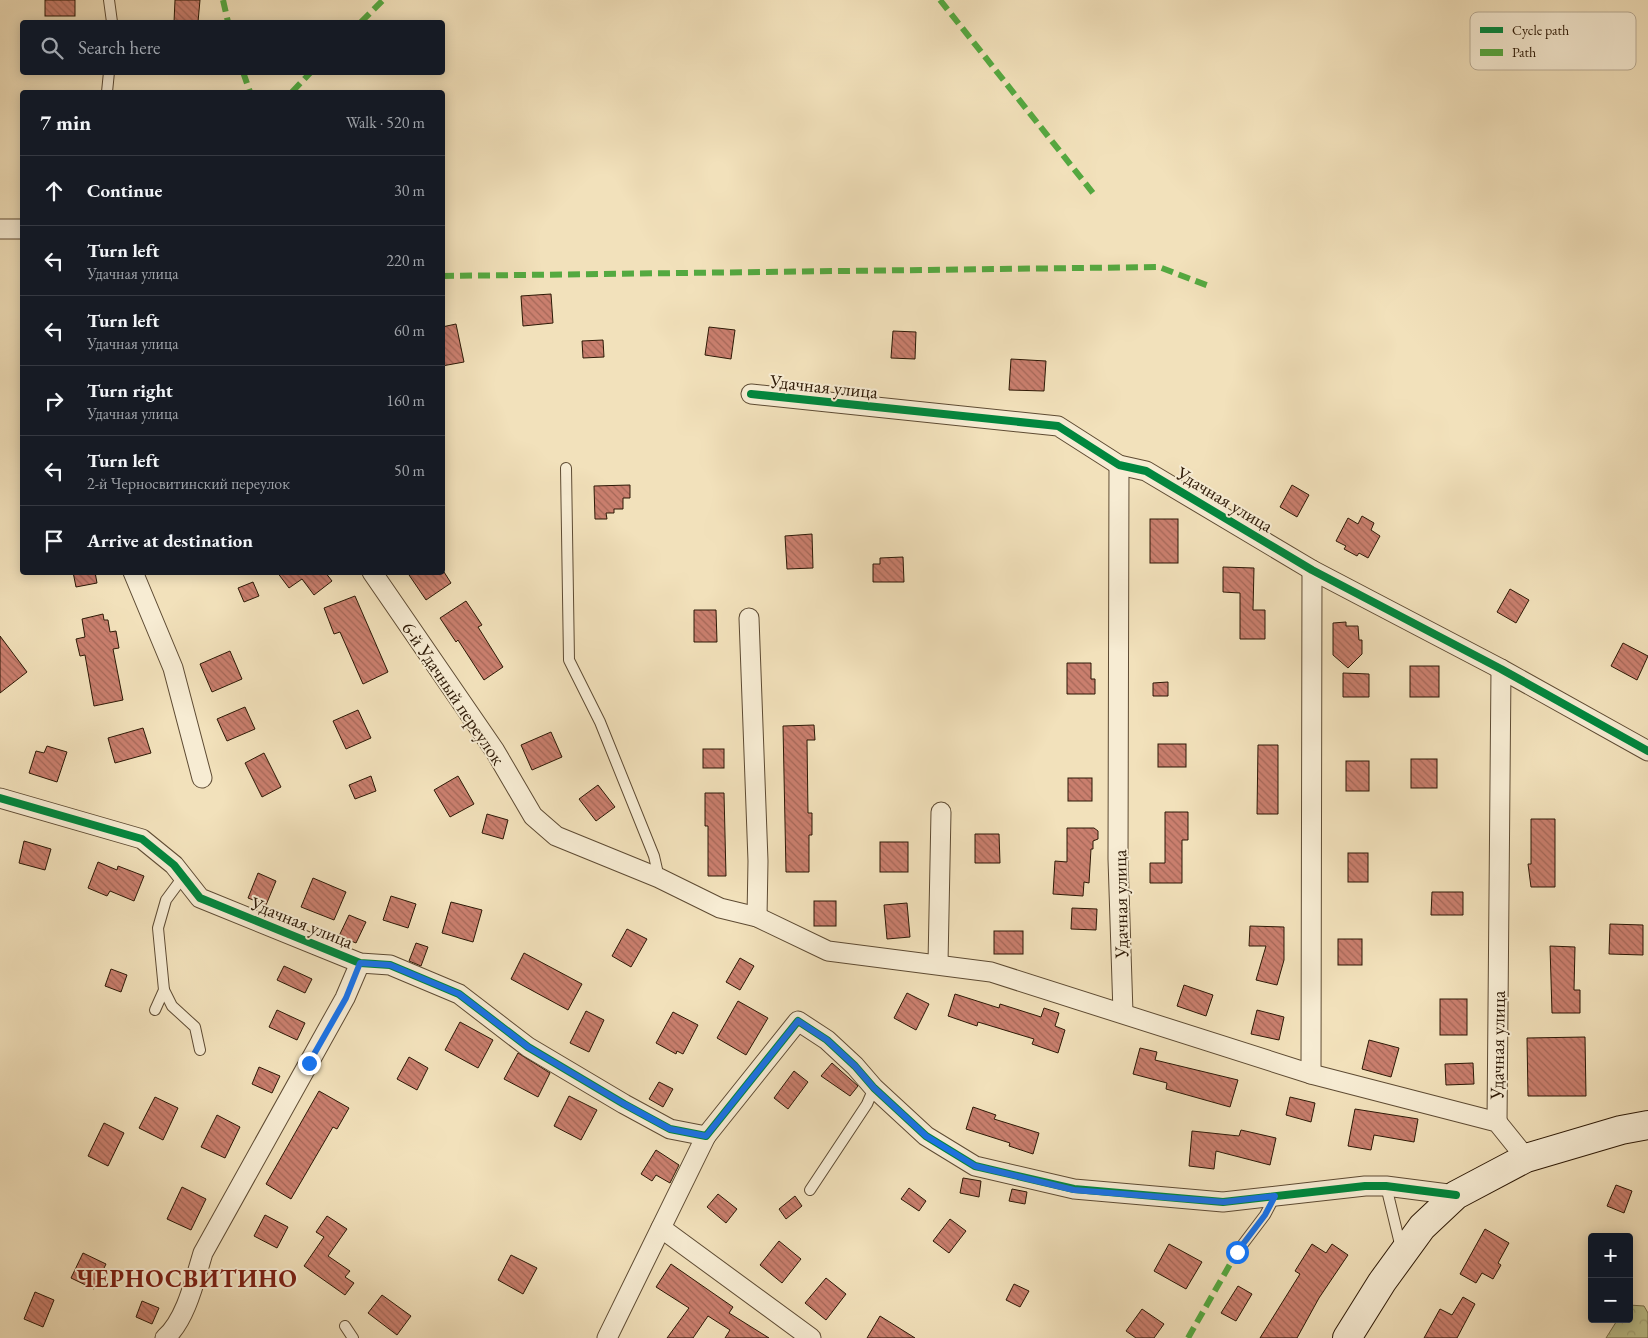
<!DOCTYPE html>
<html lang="en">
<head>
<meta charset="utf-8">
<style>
  :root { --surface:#171b24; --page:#20242c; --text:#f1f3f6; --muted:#9ea1a6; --line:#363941 }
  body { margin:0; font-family:"EB Garamond",serif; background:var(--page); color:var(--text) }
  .controls { position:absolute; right:15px; bottom:15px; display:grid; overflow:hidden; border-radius:5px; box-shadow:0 2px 12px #0003 }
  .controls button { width:45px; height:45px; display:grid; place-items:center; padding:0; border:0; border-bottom:1px solid var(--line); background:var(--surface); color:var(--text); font:25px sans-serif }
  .stop { position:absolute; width:15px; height:15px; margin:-11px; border:4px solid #1a73e8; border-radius:50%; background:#fff }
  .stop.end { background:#1a73e8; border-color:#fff; box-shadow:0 1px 5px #0008 }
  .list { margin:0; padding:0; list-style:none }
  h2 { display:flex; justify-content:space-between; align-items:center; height:65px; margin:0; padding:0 20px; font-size:21px }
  h2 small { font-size:16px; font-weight:400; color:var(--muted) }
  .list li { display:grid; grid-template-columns:32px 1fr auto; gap:15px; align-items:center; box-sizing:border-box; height:70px; padding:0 20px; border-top:1px solid var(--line) }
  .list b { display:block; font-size:19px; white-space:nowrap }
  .list p { margin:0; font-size:16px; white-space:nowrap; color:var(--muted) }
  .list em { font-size:16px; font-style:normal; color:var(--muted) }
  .icon { flex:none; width:28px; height:28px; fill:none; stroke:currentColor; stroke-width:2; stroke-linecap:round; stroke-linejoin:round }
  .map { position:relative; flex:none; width:1648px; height:1338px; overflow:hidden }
  .search { position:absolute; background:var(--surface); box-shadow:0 2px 12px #0003; left:20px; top:20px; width:425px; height:55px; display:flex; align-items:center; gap:12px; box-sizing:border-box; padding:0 18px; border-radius:5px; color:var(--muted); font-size:19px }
  .panel { position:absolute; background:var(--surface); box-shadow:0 2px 12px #0003; left:20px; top:90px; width:425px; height:485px; border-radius:5px }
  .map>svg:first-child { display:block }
  .forest { fill:url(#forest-crowns); stroke:#766e4a }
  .building { fill:url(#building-back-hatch); stroke:#2d1906 }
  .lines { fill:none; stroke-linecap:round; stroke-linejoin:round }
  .lane-casing { stroke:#5e4b33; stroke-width:12 }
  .street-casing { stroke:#5e4b33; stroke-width:21 }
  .secondary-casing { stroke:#2d1906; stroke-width:30 }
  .lane { stroke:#f7ecd3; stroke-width:10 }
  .street { stroke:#f7ecd3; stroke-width:19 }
  .secondary { stroke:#f7ecd3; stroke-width:28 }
  .quiet { stroke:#54a940; stroke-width:6; stroke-dasharray:12 6; stroke-linecap:butt }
  .cycleway-casing { stroke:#f7ecd3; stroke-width:11 }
  .cycleway { stroke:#00873e; stroke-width:8 }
  .route { stroke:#1a73e8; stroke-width:6 }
  .labels { text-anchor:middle; stroke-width:4; stroke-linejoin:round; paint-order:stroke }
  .street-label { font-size:19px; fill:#2d1906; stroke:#f7ecd3 }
  .district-label { font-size:24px; font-weight:bold; letter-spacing:1px; fill:#7a1f14; stroke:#f7ecd3 }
  .key { fill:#f7ecd3; stroke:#baad96; stroke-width:1 }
  .key-label { font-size:14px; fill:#2d1906 }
</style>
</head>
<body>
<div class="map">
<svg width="1648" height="1338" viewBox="0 0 1648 1338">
  <defs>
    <pattern id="forest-crowns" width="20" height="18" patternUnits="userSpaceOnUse" patternTransform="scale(1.25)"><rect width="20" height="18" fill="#bec28d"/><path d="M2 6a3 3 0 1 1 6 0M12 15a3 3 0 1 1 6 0" fill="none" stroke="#a4a678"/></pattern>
    <pattern id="building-back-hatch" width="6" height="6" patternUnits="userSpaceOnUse" patternTransform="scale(1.25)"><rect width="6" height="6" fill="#ca7f6e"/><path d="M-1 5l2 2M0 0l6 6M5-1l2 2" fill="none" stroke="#a46758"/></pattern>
  </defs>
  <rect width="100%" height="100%" fill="#f2e1bb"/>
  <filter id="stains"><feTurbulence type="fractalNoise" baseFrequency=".004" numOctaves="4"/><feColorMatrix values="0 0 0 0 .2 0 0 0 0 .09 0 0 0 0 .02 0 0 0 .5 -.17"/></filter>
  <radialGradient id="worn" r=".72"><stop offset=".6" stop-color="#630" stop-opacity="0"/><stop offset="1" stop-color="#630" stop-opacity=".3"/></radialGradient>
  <path class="forest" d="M 1629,1305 L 1644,1306 L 1648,1313 L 1648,1338 L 1606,1338 L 1618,1319 L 1629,1319 Z"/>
  <g class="building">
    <rect x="45" y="0" width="30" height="16"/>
    <path d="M 175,0 L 200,0 L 198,22 L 174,22 Z"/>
    <path d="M 551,294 L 553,323 L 523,326 L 521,296 Z"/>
    <path d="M 456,324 L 464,362 L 442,366 L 442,327 Z"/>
    <path d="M 709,327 L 735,330 L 731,359 L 705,355 Z"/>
    <path d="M 893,331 L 916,332 L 915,359 L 891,358 Z"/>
    <path d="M 603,340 L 604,357 L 583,358 L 582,341 Z"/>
    <path d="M 1011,359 L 1046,361 L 1044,391 L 1009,390 Z"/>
    <path d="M 630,485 L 630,498 L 623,498 L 623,509 L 614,509 L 614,513 L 606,513 L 607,519 L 595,519 L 594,486 Z"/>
    <path d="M 1292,485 L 1309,495 L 1297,517 L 1280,507 Z"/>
    <path d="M 1362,516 L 1374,523 L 1371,530 L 1380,536 L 1368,558 L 1359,553 L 1357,556 L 1344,549 L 1346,546 L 1336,541 L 1348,518 L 1358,524 Z"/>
    <rect x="1150" y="519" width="28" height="44"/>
    <path d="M 812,534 L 813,568 L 787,569 L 785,536 Z"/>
    <path d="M 903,557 L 904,582 L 873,582 L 873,564 L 880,564 L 880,558 Z"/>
    <path d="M 1223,567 L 1254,568 L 1253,610 L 1265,610 L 1265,639 L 1240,639 L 1240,593 L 1223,592 Z"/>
    <path d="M 73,572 L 95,572 L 97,583 L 76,587 Z"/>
    <path d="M 277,572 L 325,572 L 332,581 L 314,595 L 302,579 L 289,588 Z"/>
    <path d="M 407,572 L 444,572 L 451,583 L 426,600 Z"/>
    <path d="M 253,582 L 259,596 L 244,602 L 238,588 Z"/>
    <path d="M 1510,589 L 1529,600 L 1516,623 L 1497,612 Z"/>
    <path d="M 355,596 L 388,672 L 363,684 L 340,632 L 334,634 L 324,608 Z"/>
    <path d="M 466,601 L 482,625 L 478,627 L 503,667 L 484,680 L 458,640 L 456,642 L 440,618 Z"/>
    <path d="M 694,610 L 716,610 L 717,642 L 694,642 Z"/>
    <path d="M 103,614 L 104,620 L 108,620 L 110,632 L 116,631 L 119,648 L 113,649 L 123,700 L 94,706 L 85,655 L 80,656 L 76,639 L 85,637 L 82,619 Z"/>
    <path d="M 1346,622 L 1346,626 L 1358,626 L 1359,640 L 1362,640 L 1362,654 L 1348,668 L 1333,655 L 1333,623 Z"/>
    <path d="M 0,636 L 27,672 L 0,693 Z"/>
    <path d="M 1623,643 L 1648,656 L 1637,680 L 1611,666 Z"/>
    <path d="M 230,651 L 242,679 L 212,692 L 200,664 Z"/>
    <path d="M 1067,663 L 1091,663 L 1091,679 L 1095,679 L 1095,694 L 1067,694 Z"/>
    <rect x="1410" y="666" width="29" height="31"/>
    <path d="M 1343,673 L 1369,674 L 1369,697 L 1343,697 Z"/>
    <path d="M 1168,682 L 1168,696 L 1153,696 L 1153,683 Z"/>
    <path d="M 245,707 L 255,729 L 227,741 L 217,719 Z"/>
    <path d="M 358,710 L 371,738 L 346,749 L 333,721 Z"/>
    <path d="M 814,725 L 815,740 L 807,740 L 808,813 L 812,813 L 812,835 L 809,835 L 809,872 L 786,872 L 783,726 Z"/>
    <path d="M 143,728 L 151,753 L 115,763 L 108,738 Z"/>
    <path d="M 551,732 L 562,757 L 532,770 L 521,745 Z"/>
    <rect x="1158" y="744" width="28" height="23"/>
    <path d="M 1258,745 L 1278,745 L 1278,814 L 1257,814 Z"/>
    <path d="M 47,746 L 67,752 L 57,782 L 29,773 L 36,751 L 44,753 Z"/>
    <rect x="703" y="749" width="21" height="19"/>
    <path d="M 264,753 L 281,787 L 262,797 L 245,763 Z"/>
    <rect x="1411" y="759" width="26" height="29"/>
    <rect x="1346" y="761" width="23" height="30"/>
    <path d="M 371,776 L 376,791 L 355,799 L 349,785 Z"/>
    <path d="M 458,776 L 474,804 L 450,817 L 434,790 Z"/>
    <rect x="1068" y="778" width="24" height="23"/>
    <path d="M 598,785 L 615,807 L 596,821 L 579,799 Z"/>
    <path d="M 705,793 L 724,793 L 726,876 L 708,876 L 708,826 L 705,826 Z"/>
    <path d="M 1165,812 L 1188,812 L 1188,840 L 1182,840 L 1182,883 L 1150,883 L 1150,863 L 1165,863 Z"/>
    <path d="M 487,814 L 508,820 L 503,839 L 482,833 Z"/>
    <path d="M 1531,819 L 1555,819 L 1555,887 L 1531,887 L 1528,864 L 1531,864 Z"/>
    <path d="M 1067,828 L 1094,828 L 1098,831 L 1098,839 L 1093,841 L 1093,849 L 1091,849 L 1089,883 L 1084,882 L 1083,896 L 1053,894 L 1055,861 L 1067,862 Z"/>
    <path d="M 975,834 L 999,834 L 1000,863 L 975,863 Z"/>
    <path d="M 24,841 L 51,849 L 45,870 L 19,863 Z"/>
    <rect x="880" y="842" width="28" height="30"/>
    <rect x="1348" y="853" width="20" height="29"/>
    <path d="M 98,862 L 117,870 L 118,866 L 144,876 L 134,901 L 110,891 L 107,896 L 88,888 Z"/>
    <path d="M 258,873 L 276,881 L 266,905 L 248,898 Z"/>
    <path d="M 313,878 L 346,892 L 334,920 L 301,907 Z"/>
    <path d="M 1432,892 L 1463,892 L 1463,915 L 1431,915 Z"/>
    <path d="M 391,896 L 416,904 L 408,928 L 383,920 Z"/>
    <rect x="814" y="901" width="22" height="25"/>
    <path d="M 451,902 L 482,910 L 473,942 L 442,933 Z"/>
    <path d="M 907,903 L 910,937 L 887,939 L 884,905 Z"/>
    <path d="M 1072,908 L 1097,909 L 1096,930 L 1071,929 Z"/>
    <path d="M 349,915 L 366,922 L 356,943 L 339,936 Z"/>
    <path d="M 1610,924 L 1643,925 L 1643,955 L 1609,954 Z"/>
    <path d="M 1250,926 L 1284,927 L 1284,960 L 1277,985 L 1256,980 L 1266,946 L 1249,946 Z"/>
    <path d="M 627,929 L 647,939 L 631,967 L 612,956 Z"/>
    <rect x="994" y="931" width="29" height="23"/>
    <rect x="1338" y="939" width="24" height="26"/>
    <path d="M 416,943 L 428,947 L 421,966 L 409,961 Z"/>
    <path d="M 1550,946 L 1575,947 L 1574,990 L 1580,990 L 1580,1013 L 1552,1013 Z"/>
    <path d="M 524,953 L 582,984 L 568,1010 L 511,979 Z"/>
    <path d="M 740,958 L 754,966 L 740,990 L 726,982 Z"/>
    <path d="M 284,966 L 312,979 L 305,993 L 277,980 Z"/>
    <path d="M 111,969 L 127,975 L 121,992 L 105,986 Z"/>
    <path d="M 1184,985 L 1213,995 L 1206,1016 L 1177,1006 Z"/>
    <path d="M 907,993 L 929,1004 L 916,1030 L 894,1018 Z"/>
    <path d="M 955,994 L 999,1008 L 1000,1004 L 1041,1017 L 1044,1008 L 1059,1013 L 1055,1026 L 1065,1030 L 1058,1053 L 1032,1044 L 1034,1039 L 978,1022 L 977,1026 L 948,1016 Z"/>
    <rect x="1440" y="999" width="27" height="36"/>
    <path d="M 738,1001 L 768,1018 L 746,1055 L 717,1038 Z"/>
    <path d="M 277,1010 L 305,1023 L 297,1040 L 269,1027 Z"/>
    <path d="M 1257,1010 L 1284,1017 L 1279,1040 L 1251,1034 Z"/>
    <path d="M 586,1011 L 604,1020 L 589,1052 L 570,1043 Z"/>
    <path d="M 673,1012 L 698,1025 L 683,1054 L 677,1051 L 676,1054 L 656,1043 Z"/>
    <path d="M 460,1022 L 493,1040 L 478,1068 L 445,1050 Z"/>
    <path d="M 1585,1037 L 1586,1096 L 1528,1096 L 1527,1038 Z"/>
    <path d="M 1369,1040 L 1399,1048 L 1391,1077 L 1362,1069 Z"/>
    <path d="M 1140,1048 L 1157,1052 L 1155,1060 L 1238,1080 L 1230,1107 L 1166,1089 L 1167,1083 L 1133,1074 Z"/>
    <path d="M 518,1053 L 550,1073 L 538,1097 L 504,1079 Z"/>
    <path d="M 409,1057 L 428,1068 L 417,1090 L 397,1079 Z"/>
    <path d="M 832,1063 L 858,1086 L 850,1096 L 821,1076 Z"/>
    <path d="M 1473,1063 L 1474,1084 L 1446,1085 L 1445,1064 Z"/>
    <path d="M 259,1067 L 280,1076 L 272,1093 L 252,1084 Z"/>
    <path d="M 794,1071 L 808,1082 L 788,1109 L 774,1098 Z"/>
    <path d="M 659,1082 L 673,1089 L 663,1107 L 649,1099 Z"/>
    <path d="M 319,1091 L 349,1108 L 337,1129 L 333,1127 L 291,1199 L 266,1184 Z"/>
    <path d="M 569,1096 L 597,1110 L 581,1140 L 554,1126 Z"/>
    <path d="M 155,1097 L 178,1108 L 163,1140 L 139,1128 Z"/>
    <path d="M 1290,1097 L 1315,1103 L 1311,1122 L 1286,1115 Z"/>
    <path d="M 973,1107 L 996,1115 L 994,1119 L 1039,1133 L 1033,1154 L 1009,1146 L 1010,1143 L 966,1129 Z"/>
    <path d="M 1355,1109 L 1418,1119 L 1414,1142 L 1374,1135 L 1371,1150 L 1348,1146 Z"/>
    <path d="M 217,1115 L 240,1127 L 225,1158 L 201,1147 Z"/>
    <path d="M 104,1123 L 124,1133 L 108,1166 L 88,1156 Z"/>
    <path d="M 1241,1130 L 1276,1138 L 1270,1165 L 1216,1151 L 1214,1169 L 1189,1166 L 1192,1131 L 1239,1136 Z"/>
    <path d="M 656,1150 L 679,1165 L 670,1183 L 656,1175 L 652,1181 L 641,1174 Z"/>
    <path d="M 963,1178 L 981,1181 L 979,1197 L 960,1193 Z"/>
    <path d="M 1616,1185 L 1632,1191 L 1624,1213 L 1607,1206 Z"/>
    <path d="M 182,1187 L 206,1199 L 191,1230 L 167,1219 Z"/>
    <path d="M 909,1188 L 926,1201 L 919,1211 L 901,1199 Z"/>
    <path d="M 1012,1189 L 1027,1192 L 1025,1204 L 1009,1201 Z"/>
    <path d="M 718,1194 L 737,1209 L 726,1223 L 707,1207 Z"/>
    <path d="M 795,1196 L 802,1206 L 786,1219 L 779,1209 Z"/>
    <path d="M 265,1215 L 288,1227 L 277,1248 L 254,1236 Z"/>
    <path d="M 327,1216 L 347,1229 L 328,1256 L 350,1271 L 345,1277 L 354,1283 L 345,1295 L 304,1266 L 324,1237 L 316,1232 Z"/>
    <path d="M 950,1219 L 966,1231 L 949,1253 L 933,1241 Z"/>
    <path d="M 1485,1229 L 1509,1243 L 1498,1263 L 1501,1265 L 1493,1279 L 1482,1273 L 1476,1283 L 1460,1274 Z"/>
    <path d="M 779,1241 L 801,1259 L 782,1283 L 760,1265 Z"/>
    <path d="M 1169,1244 L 1202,1262 L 1186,1289 L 1154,1271 Z"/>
    <path d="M 1312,1244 L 1326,1253 L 1332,1244 L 1348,1255 L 1319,1298 L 1297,1338 L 1260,1338 L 1300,1274 L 1295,1271 Z"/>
    <path d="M 83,1253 L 106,1264 L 94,1289 L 71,1278 Z"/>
    <path d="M 511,1255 L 537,1268 L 523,1294 L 498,1280 Z"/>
    <path d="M 671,1264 L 733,1307 L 729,1313 L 769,1338 L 725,1338 L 730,1330 L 708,1316 L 693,1338 L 667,1338 L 689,1308 L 656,1287 Z"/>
    <path d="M 826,1278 L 846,1294 L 826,1320 L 805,1303 Z"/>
    <path d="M 1014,1284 L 1029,1291 L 1020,1307 L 1006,1300 Z"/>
    <path d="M 1238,1286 L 1252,1294 L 1236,1321 L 1221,1313 Z"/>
    <path d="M 35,1292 L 54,1300 L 43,1327 L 24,1319 Z"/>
    <path d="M 382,1295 L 411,1316 L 397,1335 L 368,1313 Z"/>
    <path d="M 1463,1297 L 1475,1304 L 1457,1338 L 1424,1338 L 1440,1309 L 1452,1315 Z"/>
    <path d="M 142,1301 L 159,1308 L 152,1324 L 136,1317 Z"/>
    <path d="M 1142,1309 L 1164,1324 L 1154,1338 L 1136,1338 L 1126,1331 Z"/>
    <path d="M 880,1316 L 915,1338 L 867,1338 Z"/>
  </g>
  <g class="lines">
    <defs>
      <g id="lane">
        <path d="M 109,0 L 112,22"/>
        <path d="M 107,92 L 109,72"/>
        <path d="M 566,468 L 569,660 L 600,722 L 654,856 L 659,878"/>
        <path d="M 164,990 L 172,1006 L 195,1027 L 200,1050"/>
        <path d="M 155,1010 L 164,990 L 158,928 L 166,900 L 183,877"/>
        <path d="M 1386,1186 L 1401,1248"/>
        <path d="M 810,1190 L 867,1104 L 874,1088"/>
        <path d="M 1237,1252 L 1265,1215 L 1275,1196"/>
        <path d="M 345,1326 L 353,1338"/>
      </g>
      <g id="street">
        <path d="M 0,229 L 22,229"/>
        <path d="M 751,394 L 1058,426 L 1119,465 L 1146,471 L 1312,570 L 1501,669 L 1648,751"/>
        <path d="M 1119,465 L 1118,859 L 1123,1013"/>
        <path d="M 133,572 L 173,668 L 202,778"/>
        <path d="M 372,572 L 495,751 L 533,816 L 556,836 L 659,878 L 720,908 L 757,917 L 828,951 L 991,972 L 1311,1074 L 1497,1122 L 1526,1158"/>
        <path d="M 749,618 L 758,861 L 757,917"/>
        <path d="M 0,798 L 142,839 L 174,865 L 200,898 L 360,963 L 390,965 L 459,994 L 528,1047 L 624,1104 L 670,1129 L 706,1136 L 798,1021 L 827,1040 L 855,1066 L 874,1088 L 926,1136 L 975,1166 L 1074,1189 L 1223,1202 L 1365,1186 L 1386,1186 L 1456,1195"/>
        <path d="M 938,963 L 941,812"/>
        <path d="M 1311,1074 L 1312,570"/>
        <path d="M 1497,1122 L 1501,669"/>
        <path d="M 661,1228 L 811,1338"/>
        <path d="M 165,1338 C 186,1320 195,1279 203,1253 L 345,998 L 360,963"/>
        <path d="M 607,1338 L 706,1136"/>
      </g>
      <path id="secondary" d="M 1347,1338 L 1382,1282 L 1422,1227 L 1456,1195 L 1526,1158 L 1621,1130 L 1648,1125"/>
    </defs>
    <use href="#lane" class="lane-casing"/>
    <use href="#street" class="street-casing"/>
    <use href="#secondary" class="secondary-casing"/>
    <use href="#lane" class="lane"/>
    <use href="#street" class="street"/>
    <use href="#secondary" class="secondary"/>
    <g class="quiet">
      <path d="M 223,0 L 228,22"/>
      <path d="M 940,0 L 1093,193"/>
      <path d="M 361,22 L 383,0"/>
      <path d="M 243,72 L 250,92"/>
      <path d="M 292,92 L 311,72"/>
      <path d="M 442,276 L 1159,267 L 1209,286"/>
      <path d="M 1188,1338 L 1237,1252"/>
    </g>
    <defs>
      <g id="cycleway">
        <path d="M 751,394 L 1058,426 L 1119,465 L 1146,471 L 1312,570 L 1501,669 L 1648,751"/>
        <path d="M 0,798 L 142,839 L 174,865 L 200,898 L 360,963 L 390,965 L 459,994 L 528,1047 L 624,1104 L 670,1129 L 706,1136 L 798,1021 L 827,1040 L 855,1066 L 874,1088 L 926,1136 L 975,1166 L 1074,1189 L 1223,1202 L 1365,1186 L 1386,1186 L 1456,1195"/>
      </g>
    </defs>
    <use href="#cycleway" class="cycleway-casing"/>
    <use href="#cycleway" class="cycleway"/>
  </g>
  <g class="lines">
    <path class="route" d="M 309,1063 L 346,998 L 360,963 L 390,965 L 459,994 L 528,1047 L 624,1104 L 670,1129 L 706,1136 L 798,1021 L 827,1040 L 855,1066 L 874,1088 L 926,1136 L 975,1166 L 1074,1190 L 1224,1202 L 1275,1196 L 1265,1215 L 1237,1252"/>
  </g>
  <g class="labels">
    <g class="street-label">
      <text transform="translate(824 386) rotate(6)" y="7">Удачная улица</text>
      <text transform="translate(1225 499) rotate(31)" y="7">Удачная улица</text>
      <text transform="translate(454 693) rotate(56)" y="7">6-й Удачный переулок</text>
      <text transform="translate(1120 904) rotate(-91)" y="7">Удачная улица</text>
      <text transform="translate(302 922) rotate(22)" y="7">Удачная улица</text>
      <text transform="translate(1497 1045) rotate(-89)" y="7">Удачная улица</text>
    </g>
    <g class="district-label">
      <text x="187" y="1287">ЧЕРНОСВИТИНО</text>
    </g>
  </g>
  <rect x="1470" y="12" width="166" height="58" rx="8" class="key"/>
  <rect x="1480" y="27" width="23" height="6" fill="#00873e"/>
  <rect x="1480" y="49" width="23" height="7" fill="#54a940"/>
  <g class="key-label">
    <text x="1512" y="35">Cycle path</text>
    <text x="1512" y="57">Path</text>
  </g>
  <rect width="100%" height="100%" filter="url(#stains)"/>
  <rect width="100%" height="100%" fill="url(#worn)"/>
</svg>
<div class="controls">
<button>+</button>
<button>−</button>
</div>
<div class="stop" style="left:1237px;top:1252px"></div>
<div class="stop end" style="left:309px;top:1063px"></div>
<div class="search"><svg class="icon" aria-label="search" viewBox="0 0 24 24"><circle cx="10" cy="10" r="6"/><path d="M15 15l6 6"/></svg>Search here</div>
<section class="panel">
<h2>7 min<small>Walk · 520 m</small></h2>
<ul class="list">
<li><svg class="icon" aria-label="ahead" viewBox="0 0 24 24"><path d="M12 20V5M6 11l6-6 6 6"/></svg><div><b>Continue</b></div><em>30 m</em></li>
<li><svg class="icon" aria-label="left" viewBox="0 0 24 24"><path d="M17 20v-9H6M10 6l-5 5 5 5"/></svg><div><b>Turn left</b><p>Удачная улица</p></div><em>220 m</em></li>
<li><svg class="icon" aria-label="left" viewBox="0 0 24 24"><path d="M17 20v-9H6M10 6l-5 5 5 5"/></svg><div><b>Turn left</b><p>Удачная улица</p></div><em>60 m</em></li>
<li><svg class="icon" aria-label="right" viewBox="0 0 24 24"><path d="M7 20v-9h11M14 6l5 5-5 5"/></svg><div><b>Turn right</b><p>Удачная улица</p></div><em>160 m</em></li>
<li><svg class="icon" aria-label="left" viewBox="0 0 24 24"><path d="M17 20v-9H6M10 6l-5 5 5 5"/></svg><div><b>Turn left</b><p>2-й Черносвитинский переулок</p></div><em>50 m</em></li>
<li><svg class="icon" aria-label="arrive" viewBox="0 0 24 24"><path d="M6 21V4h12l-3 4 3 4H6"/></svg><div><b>Arrive at destination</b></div></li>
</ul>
</section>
</div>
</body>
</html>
